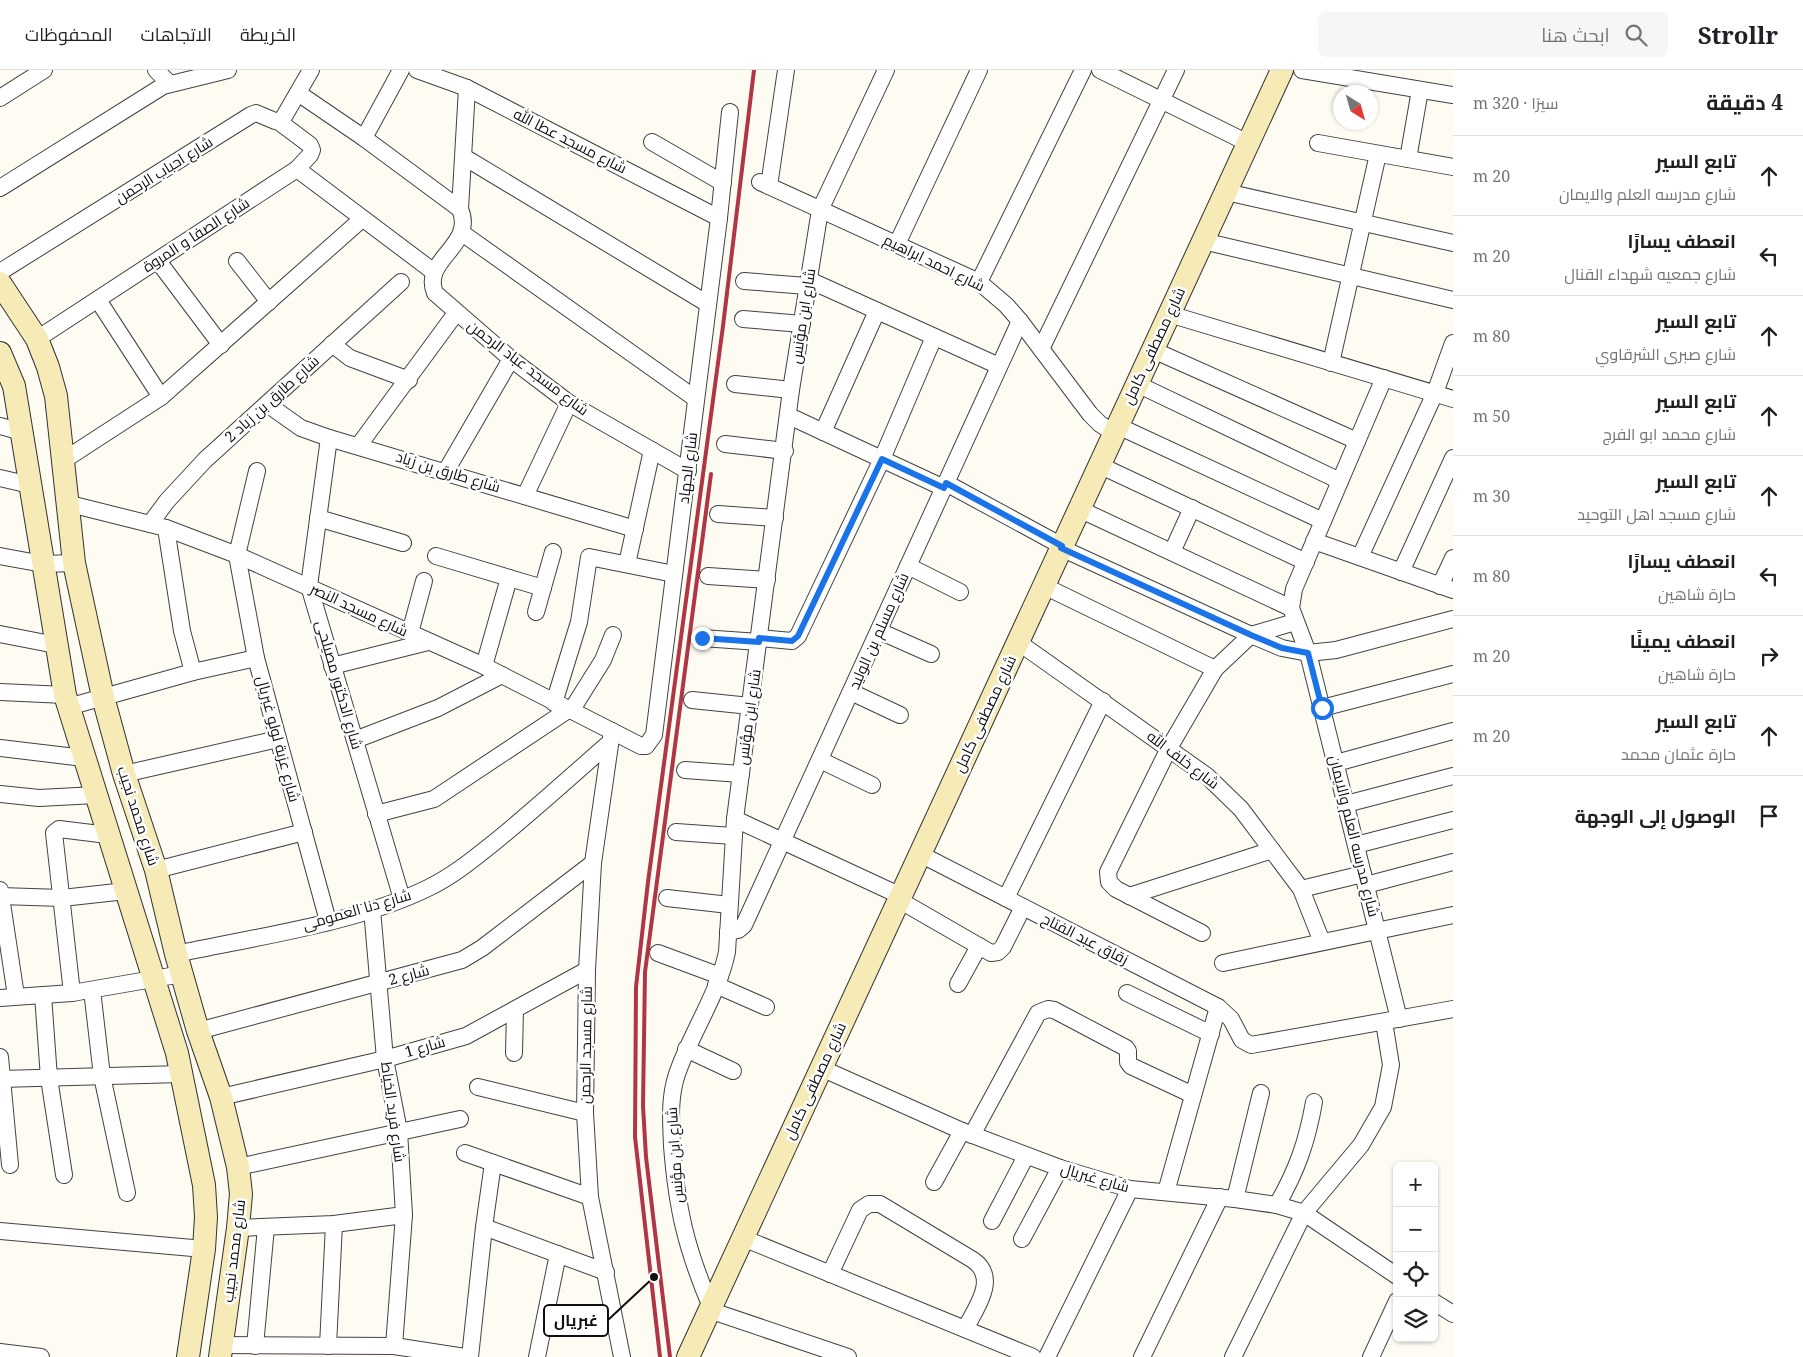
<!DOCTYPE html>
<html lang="ar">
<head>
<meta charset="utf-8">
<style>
  :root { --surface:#fff; --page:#f6f6f6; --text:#202124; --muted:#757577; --line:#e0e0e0 }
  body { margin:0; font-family:"Noto Serif",Cairo,serif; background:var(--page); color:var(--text); direction:rtl }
  .controls { position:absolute; right:15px; bottom:15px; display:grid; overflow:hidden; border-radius:8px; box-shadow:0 1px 4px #0004 }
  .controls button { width:45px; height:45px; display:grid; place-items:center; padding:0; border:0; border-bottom:1px solid var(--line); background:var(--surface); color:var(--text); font:25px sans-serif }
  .compass { position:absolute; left:1333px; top:15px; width:45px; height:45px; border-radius:50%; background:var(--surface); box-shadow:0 1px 4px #0004; rotate:143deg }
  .stop { position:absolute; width:15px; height:15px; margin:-11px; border:4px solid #1a73e8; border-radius:50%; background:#fff }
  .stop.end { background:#1a73e8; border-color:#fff; box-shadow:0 1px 5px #0008 }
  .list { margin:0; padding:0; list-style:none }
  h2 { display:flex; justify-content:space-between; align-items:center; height:65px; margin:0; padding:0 20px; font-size:21px }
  h2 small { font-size:16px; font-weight:400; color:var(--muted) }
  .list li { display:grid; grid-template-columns:32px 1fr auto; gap:15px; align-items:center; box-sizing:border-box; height:80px; padding:0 20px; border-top:1px solid var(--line) }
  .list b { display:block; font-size:19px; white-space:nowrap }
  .list p { margin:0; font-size:16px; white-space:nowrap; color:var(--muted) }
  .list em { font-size:16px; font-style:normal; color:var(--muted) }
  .icon { flex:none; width:28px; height:28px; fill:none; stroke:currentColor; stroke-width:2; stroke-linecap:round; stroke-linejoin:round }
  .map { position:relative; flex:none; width:1453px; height:1287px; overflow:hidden; direction:ltr }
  header { display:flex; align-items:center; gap:30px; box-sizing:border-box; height:70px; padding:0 25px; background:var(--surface); border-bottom:1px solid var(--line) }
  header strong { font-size:24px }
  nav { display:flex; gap:28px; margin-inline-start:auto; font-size:18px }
  .search { width:350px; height:45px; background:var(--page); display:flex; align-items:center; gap:12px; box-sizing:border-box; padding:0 18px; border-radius:8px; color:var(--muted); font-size:19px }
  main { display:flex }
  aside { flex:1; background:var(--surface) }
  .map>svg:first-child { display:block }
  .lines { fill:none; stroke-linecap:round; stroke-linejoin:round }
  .minor-casing { stroke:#424242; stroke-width:18 }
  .secondary-casing { stroke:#313131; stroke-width:24 }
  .minor { stroke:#fff; stroke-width:16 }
  .secondary { stroke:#f6eab6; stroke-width:22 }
  .rail { stroke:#b13645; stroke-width:4 }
  .route { stroke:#1a73e8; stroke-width:6 }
  .labels { text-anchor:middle; stroke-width:5; stroke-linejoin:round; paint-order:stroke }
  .street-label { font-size:15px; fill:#0f0f0f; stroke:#fff }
  .leader { fill:none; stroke:#0f0f0f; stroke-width:2 }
  .callout-dot { fill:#0f0f0f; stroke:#fff; stroke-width:2 }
  .callout { fill:#fff; stroke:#0f0f0f; stroke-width:2 }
  .callout-label { font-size:16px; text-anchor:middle; font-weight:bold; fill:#0f0f0f }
</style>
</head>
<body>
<header>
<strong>Strollr</strong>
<div class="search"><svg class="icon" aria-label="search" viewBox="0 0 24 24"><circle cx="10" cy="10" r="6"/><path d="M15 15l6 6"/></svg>ابحث هنا</div>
<nav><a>الخريطة</a><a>الاتجاهات</a><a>المحفوظات</a></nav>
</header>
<main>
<aside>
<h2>4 دقيقة<small>سيرًا · 320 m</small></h2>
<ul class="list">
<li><svg class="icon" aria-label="ahead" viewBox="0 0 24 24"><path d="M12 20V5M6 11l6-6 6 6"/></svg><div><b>تابع السير</b><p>شارع مدرسه العلم والايمان</p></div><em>20 m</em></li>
<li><svg class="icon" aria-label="left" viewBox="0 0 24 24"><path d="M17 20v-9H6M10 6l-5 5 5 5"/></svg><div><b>انعطف يسارًا</b><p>شارع جمعيه شهداء القنال</p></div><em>20 m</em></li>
<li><svg class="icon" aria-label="ahead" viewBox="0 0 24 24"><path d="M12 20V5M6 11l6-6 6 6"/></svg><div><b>تابع السير</b><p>شارع صبرى الشرقاوي</p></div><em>80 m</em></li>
<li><svg class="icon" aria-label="ahead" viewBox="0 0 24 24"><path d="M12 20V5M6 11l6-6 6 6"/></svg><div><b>تابع السير</b><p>شارع محمد ابو الفرج</p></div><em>50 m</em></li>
<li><svg class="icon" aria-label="ahead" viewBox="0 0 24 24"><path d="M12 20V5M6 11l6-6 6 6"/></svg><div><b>تابع السير</b><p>شارع مسجد اهل التوحيد</p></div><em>30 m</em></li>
<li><svg class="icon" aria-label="left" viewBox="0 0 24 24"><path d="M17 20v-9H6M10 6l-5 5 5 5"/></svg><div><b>انعطف يسارًا</b><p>حارة شاهين</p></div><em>80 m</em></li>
<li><svg class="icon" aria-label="right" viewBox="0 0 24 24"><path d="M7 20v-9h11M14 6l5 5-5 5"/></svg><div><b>انعطف يمينًا</b><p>حارة شاهين</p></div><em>20 m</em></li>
<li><svg class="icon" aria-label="ahead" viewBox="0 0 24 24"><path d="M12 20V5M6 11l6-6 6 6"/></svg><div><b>تابع السير</b><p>حارة عثمان محمد</p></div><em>20 m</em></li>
<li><svg class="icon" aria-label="arrive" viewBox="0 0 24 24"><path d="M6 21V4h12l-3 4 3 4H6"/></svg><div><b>الوصول إلى الوجهة</b></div></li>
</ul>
</aside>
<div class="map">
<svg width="1453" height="1287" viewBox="0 0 1453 1287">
  <rect width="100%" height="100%" fill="#fefbf3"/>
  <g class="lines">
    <defs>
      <g id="minor">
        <path d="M 156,0 L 170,14"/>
        <path d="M 417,0 L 467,18 L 719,148"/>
        <path d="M 1100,0 L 1248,73"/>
        <path d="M 1302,0 L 1453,25"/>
        <path d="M 467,18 L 460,139 C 476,176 421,189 435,223 L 511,289 L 569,333 L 688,401"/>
        <path d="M 298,23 L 364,68 L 460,139"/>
        <path d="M 0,28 L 44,0"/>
        <path d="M 364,68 L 401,0"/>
        <path d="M 652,72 L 723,113"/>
        <path d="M 1318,73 L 1453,97"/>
        <path d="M 464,87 L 708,234"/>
        <path d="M 1408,89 L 1420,20"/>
        <path d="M 297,99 L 434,202"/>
        <path d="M 760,112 L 979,212 L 1006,235 L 1020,251 L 1090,344 L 1100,354 L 1114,363"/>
        <path d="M 769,116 L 786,0"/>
        <path d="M 0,118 L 163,16 L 228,0"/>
        <path d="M 1226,122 L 1453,173"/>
        <path d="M 462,163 L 696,329"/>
        <path d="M 1203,171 L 1453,230"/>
        <path d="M 897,174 L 979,0"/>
        <path d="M 158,191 L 221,275"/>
        <path d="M 237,191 L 269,232"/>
        <path d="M 0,202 L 251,45 L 256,43 L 275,51 L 282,50 L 311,0"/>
        <path d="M 809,210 L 999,296"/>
        <path d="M 744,211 L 807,216"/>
        <path d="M 979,212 L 1083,0"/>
        <path d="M 98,230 L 161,327"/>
        <path d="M 1169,244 L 1453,329"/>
        <path d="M 743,249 L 802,254"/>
        <path d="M 37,269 L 297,99 L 310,85 L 312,80 L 310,75 L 278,51"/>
        <path d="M 332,274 L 350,288 L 409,310"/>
        <path d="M 1041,279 L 1176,0"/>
        <path d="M 1153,280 L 1357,371"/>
        <path d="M 1331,293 L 1378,84"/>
        <path d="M 1384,308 L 1294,519 L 1291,538 L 1308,583 L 1399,949"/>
        <path d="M 735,314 L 791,320"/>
        <path d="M 1137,314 L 1340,411"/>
        <path d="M 267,334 L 301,358 L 329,368 L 635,459"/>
        <path d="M 789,346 L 944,418"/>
        <path d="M 0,356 L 22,362"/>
        <path d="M 1118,356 L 1323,451"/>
        <path d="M 823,362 L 877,241"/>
        <path d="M 329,368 L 309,516 L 402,829"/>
        <path d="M 725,374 L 785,381"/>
        <path d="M 359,375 L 456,243"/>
        <path d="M 64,390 L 161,327 L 362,149"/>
        <path d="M 1099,395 L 1306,492"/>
        <path d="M 257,401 L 237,485 L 256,588 L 328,851"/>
        <path d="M 446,401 L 511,289"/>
        <path d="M 0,408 L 30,415"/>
        <path d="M 946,413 L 1062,476"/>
        <path d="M 525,426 L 569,333"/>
        <path d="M 66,433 L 166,458 L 237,485 L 484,596 L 641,676 L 646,676 L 654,665 L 719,148 L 730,42"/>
        <path d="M 1079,439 L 1291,538"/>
        <path d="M 718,444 L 775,448"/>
        <path d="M 318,448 L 403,473"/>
        <path d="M 150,454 L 167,431 L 205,390 L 401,212"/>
        <path d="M 166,458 L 182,561 L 193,602"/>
        <path d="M 1314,471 L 1453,520"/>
        <path d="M 1061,478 L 1251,565 L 1282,578 L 1308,583 L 1336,580 L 1453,549"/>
        <path d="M 1172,482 L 1192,438"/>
        <path d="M 0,486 L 43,494 L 74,493"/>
        <path d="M 436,486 L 543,518"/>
        <path d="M 1360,487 L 1435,323 L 1453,273"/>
        <path d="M 627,494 L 652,380"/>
        <path d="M 908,496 L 960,522"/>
        <path d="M 1401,502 L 1453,388"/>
        <path d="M 708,506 L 767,510"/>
        <path d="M 1044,516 L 1215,599"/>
        <path d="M 1440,516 L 1453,488"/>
        <path d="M 536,542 L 553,482"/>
        <path d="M 879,561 L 931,584"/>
        <path d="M 410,563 L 424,511"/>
        <path d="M 0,564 L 56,575"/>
        <path d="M 702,568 L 759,572"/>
        <path d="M 759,568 L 792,571 L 798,566 L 882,389 L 934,267"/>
        <path d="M 1018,572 L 1207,706 L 1241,739 L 1301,819 L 1322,872"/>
        <path d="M 332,596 L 428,572"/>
        <path d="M 484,596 L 509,508"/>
        <path d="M 0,622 L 65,625"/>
        <path d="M 851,622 L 900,645"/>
        <path d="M 692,630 L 750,636"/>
        <path d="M 554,633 L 579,552 L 589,487 L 674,504"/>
        <path d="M 68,637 L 193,602 L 256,588"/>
        <path d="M 1322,638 L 1453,604"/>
        <path d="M 571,641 L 603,590 L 613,565"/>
        <path d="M 612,661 L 593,793 L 587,900 L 585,1043 L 590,1127 L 622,1287"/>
        <path d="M 355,670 L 438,638 L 502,605"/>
        <path d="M 0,678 L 84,688"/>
        <path d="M 820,690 L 872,715"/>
        <path d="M 1336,693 L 1453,661"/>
        <path d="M 685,700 L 741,704"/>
        <path d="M 124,704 L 278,669"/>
        <path d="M 0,724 L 39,728 L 96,725"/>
        <path d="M 1346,734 L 1453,706"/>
        <path d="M 376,744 L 434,729 L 568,640"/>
        <path d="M 735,749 L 901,826"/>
        <path d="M 676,762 L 733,766"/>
        <path d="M 1356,775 L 1453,750"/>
        <path d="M 920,784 L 1218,937 L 1231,949 L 1242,970 L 1251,975 L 1453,939"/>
        <path d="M 156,800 L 304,762"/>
        <path d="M 1366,815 L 1453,792"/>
        <path d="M 1301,819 L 1363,804"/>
        <path d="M 0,820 L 16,926"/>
        <path d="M 0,826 L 62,828 L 126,821"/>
        <path d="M 1129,826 L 1272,780"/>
        <path d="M 667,828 L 729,835"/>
        <path d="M 1006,828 L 1103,631"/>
        <path d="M 899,830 L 991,883 L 998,882 L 1003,877 L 1023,837"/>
        <path d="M 372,839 L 385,989 L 399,1061 L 404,1145 L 394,1276"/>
        <path d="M 728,862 L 738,860 L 744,855 L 1020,251"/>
        <path d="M 1202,863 L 1116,819 L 1109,812 L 1108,802 L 1169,678 L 1215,599 L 1251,565 L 1295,552"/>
        <path d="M 658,883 L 720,906"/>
        <path d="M 176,884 C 255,867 357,853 428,818 C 451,807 471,791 491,775 C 531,743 569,708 608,674"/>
        <path d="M 1223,893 L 1453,845"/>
        <path d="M 958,914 L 979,876"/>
        <path d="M 716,915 L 766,937"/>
        <path d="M 92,920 L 102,1006 L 127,1123"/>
        <path d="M 72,923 L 54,763 L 59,759 L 108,765"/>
        <path d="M 1127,923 L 1211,964"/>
        <path d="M 43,925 L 49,1008 L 64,1105"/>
        <path d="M 0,928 L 72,923 L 182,904"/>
        <path d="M 198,961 L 462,890 L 482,878 L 593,793"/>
        <path d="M 686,979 L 733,1001"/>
        <path d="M 514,983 L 515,940"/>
        <path d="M 0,987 L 10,1095"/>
        <path d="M 821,998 L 962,1061 L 1060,1098 L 1130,1119 L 1235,1129 L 1277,1135 L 1304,1143 L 1397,1206"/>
        <path d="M 0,1009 L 181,1004"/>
        <path d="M 478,1017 L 585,1043"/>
        <path d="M 221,1027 L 385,989 L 466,966 L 587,900"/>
        <path d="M 972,1065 L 1038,943 L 1048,939 L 1054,940 L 1126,978 L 1128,981 L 1128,992 L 1131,996 L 1193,1025"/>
        <path d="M 465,1083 L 590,1127"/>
        <path d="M 238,1097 L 460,1049"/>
        <path d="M 934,1112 L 962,1061"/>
        <path d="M 1166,1122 L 1218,937"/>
        <path d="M 1235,1129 L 1261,1023"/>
        <path d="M 1277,1135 C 1297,1100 1307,1072 1314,1032"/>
        <path d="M 992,1151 L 1026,1086"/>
        <path d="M 484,1157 L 606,1202"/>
        <path d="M 238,1158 L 334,1154 L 404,1145"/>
        <path d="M 0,1161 L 204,1179"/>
        <path d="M 743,1168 L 1033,1287"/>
        <path d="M 1022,1169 L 1060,1098"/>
        <path d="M 830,1204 L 860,1140 L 869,1134 L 880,1134 L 973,1190 C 999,1208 976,1238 965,1259"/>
        <path d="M 1434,1232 L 1453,1244"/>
        <path d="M 711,1237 C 686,1178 677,1139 672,1076 C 671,1051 669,1028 677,1004 C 691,963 718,925 727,882 L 735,749 L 791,320 L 820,140 L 886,0"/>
        <path d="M 709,1240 L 848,1287"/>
        <path d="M 222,1275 L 394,1276 L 465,1287"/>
        <path d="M 255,1276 L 266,1157"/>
        <path d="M 328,1276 L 334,1154"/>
        <path d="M 0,1282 L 41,1287"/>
        <path d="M 470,1287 L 484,1157 L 493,1093"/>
        <path d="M 537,1287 L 558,1184"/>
        <path d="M 1047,1287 L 1130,1119"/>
        <path d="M 1142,1287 L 1220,1127"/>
        <path d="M 1233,1287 L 1304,1143 L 1361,1075 L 1383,1037 L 1391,995 L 1384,952"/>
        <path d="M 1371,1287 L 1397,1231"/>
      </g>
      <g id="secondary">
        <path d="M 0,213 L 37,269 L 48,297 L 56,326 L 74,493 L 103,627 L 124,704 L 156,800 L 176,884 L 198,961 L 221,1027 L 238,1097 L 241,1124 L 238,1158 L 220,1287"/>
        <path d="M 0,283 L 14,316 L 65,625 L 177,983 L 204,1115 L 206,1147 L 204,1179 L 188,1287"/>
        <path d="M 688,1287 L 1282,0"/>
      </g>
    </defs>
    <use href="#minor" class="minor-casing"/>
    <use href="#secondary" class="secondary-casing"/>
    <use href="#minor" class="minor"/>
    <use href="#secondary" class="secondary"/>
    <g class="rail">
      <path d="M 660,1287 L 635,1067 L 636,917 L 648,812 L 723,256 L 754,0"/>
      <path d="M 670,1287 L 646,1087 L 643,1036 L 645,902 L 711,404"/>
    </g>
  </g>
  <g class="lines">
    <path class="route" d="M 702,568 L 759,572 L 759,568 L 792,571 L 798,566 L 882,389 L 944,418 L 946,413 L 1062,476 L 1061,478 L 1251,565 L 1282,578 L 1308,583 L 1322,638"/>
  </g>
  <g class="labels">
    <g class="street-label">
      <text transform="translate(570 71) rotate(27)" y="5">شارع مسجد عطا الله</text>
      <text transform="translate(164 100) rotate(-32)" y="5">شارع احباب الرحمن</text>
      <text transform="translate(196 165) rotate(-33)" y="5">شارع الصفا و المروة</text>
      <text transform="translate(934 193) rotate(26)" y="5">شارع احمد ابراهيم</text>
      <text transform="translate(803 246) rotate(-81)" y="5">شارع ابن مؤنس</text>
      <text transform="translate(1154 276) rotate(-65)" y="5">شارع مصطفى كامل</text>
      <text transform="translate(528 298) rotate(37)" y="5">شارع مسجد عباد الرحمن</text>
      <text transform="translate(272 329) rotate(-42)" y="5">شارع طارق بن زياد 2</text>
      <text transform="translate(688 398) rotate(-83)" y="5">شارع الجهاد</text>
      <text transform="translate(448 402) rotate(17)" y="5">شارع طارق بن زياد</text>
      <text transform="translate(359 540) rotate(25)" y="5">شارع مسجد النصر</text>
      <text transform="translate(879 561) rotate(-66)" y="5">شارع مسلم بن الوليد</text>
      <text transform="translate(339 615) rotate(74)" y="5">شارع الدكتور مصيلحى</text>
      <text transform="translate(985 644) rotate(-65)" y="5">شارع مصطفى كامل</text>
      <text transform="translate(749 647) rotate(-82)" y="5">شارع ابن مؤنس</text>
      <text transform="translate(278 669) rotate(75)" y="5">شارع عزبة لولو غبريال</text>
      <text transform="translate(1183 690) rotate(37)" y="5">شارع خلف الله</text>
      <text transform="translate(138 746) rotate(72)" y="5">شارع محمد نجيب</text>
      <text transform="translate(1354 766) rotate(76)" y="5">شارع مدرسه العلم والايمان</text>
      <text transform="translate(357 840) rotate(-16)" y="5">شارع دنا العمومى</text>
      <text transform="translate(1085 869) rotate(27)" y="5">زقاق عبد الفتاح</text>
      <text transform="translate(409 905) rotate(-15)" y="5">شارع 2</text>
      <text transform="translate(586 975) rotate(-89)" y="5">شارع مسجد الرحمن</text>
      <text transform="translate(425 977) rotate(-16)" y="5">شارع 1</text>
      <text transform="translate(815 1011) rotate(-65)" y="5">شارع مصطفى كامل</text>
      <text transform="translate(393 1042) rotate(82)" y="5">شارع فريد الخياط</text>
      <text transform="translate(675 1085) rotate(-94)" y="5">شارع ابن مؤنس</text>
      <text transform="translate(1095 1108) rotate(16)" y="5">شارع غبريال</text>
      <text transform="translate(234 1181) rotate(-83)" y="5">شارع محمد نجيب</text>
    </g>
  </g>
  <path class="leader" d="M654 1207L608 1250"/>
  <circle class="callout-dot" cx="654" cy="1207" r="5"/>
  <rect class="callout" x="544" y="1235" width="64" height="31" rx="5"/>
  <g class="callout-label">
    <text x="576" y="1256">غبريال</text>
  </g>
</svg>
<div class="controls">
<button>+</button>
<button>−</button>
<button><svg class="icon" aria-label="locate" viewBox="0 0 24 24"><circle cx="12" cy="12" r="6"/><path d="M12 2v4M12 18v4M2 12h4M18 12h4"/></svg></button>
<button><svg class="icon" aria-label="layers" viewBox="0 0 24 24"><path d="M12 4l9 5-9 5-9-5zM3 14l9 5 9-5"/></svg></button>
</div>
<svg class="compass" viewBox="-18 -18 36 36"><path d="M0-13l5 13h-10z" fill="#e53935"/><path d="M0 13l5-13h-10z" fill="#757577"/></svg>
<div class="stop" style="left:1322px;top:638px"></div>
<div class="stop end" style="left:702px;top:568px"></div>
</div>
</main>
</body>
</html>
